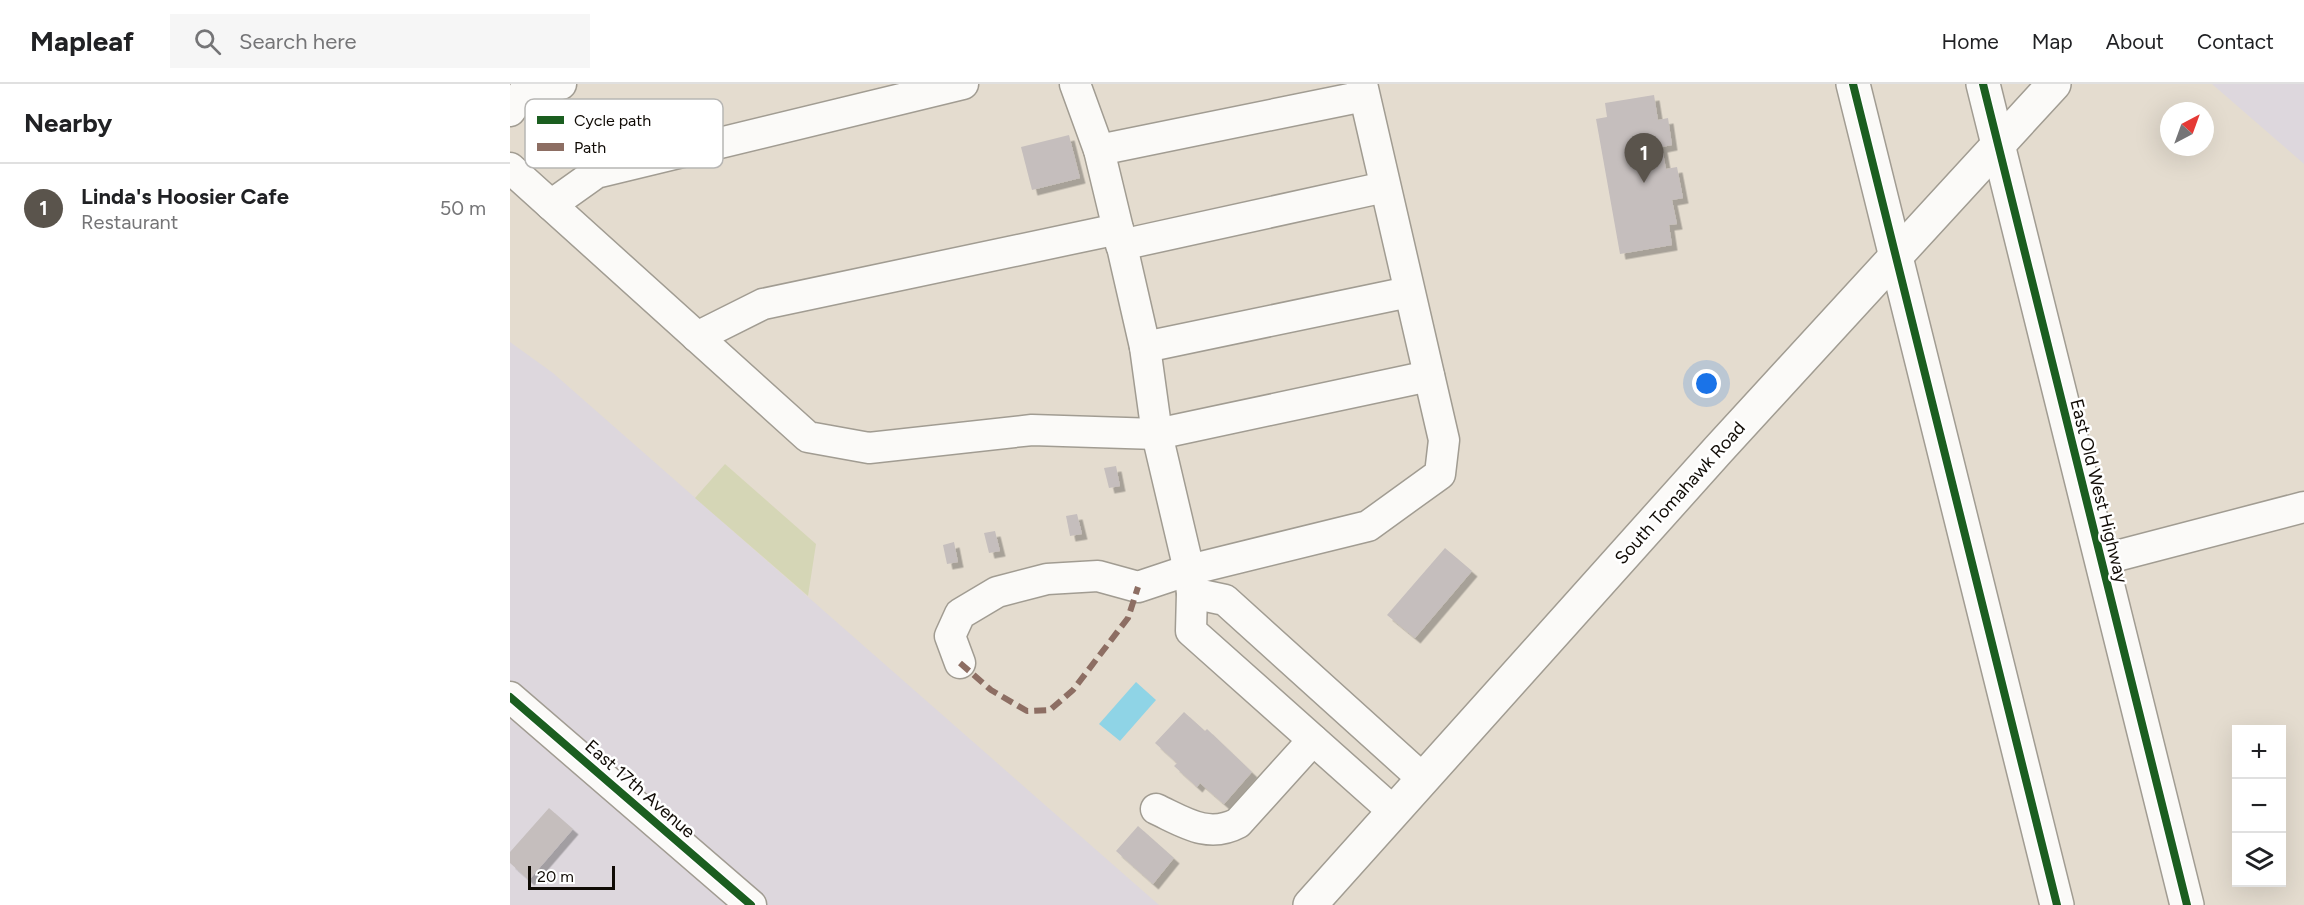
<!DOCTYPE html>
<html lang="en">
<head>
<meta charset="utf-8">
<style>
  :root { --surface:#fff; --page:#f6f6f6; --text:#202124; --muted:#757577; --line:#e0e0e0; --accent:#5a544c }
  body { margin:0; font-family:Figtree,sans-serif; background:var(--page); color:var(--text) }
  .controls { position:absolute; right:18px; bottom:18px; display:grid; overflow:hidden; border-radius:0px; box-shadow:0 6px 24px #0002 }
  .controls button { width:54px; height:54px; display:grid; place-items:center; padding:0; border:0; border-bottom:2px solid var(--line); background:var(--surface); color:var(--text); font:30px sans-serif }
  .compass { position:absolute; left:1650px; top:18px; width:54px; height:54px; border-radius:50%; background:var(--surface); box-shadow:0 6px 24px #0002; rotate:41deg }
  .scale { position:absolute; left:18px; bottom:15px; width:87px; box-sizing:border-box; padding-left:6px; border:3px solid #100b05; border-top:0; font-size:16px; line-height:21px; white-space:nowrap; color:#100b05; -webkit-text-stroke:4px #fff; paint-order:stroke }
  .you { position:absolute; left:1197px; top:300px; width:21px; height:21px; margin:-15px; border:4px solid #fff; border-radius:50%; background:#1a73e8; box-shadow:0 0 0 9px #1a73e833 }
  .badge { display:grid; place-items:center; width:39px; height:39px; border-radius:50%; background:var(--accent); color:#fff; font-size:20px; font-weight:700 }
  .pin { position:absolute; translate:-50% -50px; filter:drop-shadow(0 2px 3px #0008) }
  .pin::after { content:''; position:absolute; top:32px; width:21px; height:18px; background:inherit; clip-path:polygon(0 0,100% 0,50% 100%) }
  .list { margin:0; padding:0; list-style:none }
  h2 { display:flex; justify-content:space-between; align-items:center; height:78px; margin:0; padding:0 24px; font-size:26px }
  h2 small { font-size:20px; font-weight:400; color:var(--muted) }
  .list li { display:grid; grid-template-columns:39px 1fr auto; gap:18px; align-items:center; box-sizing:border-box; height:90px; padding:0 24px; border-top:2px solid var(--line) }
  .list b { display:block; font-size:22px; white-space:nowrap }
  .list p { margin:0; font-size:20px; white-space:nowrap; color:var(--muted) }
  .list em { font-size:20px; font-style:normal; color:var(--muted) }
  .icon { flex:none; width:33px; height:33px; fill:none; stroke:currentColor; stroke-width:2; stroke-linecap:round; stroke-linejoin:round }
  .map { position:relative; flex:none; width:1794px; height:821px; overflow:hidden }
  header { display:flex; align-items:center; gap:36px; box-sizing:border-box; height:84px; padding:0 30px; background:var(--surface); border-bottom:2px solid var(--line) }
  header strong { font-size:28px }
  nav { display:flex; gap:33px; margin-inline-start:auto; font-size:21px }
  .search { width:420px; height:54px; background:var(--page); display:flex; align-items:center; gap:15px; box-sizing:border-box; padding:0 21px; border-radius:0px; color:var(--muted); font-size:22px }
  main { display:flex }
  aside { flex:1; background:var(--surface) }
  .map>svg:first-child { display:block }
  .industrial { fill:#ddd7dd }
  .green { fill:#d5d6b6 }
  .water { fill:#8fd4e6 }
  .building { fill:#c5bebd; filter:url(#shadow) }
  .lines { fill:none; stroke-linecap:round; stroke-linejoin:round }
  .minor-casing { stroke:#a19c92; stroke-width:33 }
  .major-casing { stroke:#a19c92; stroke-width:36 }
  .minor { stroke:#fbfaf8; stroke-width:30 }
  .major { stroke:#fbfaf8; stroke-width:33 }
  .quiet { stroke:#8d6e63; stroke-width:6; stroke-dasharray:12 6; stroke-linecap:butt }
  .cycleway-casing { stroke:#fff; stroke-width:11 }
  .cycleway { stroke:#1b5e20; stroke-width:8 }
  .labels { text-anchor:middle; stroke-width:5; stroke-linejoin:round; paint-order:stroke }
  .street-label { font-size:18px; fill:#100b05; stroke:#fff }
  .key { fill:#fff; stroke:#b7b6b4; stroke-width:1.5 }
  .key-label { font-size:16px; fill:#100b05 }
</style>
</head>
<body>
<header>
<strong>Mapleaf</strong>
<div class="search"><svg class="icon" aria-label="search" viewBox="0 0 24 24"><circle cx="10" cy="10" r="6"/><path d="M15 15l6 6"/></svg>Search here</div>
<nav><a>Home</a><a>Map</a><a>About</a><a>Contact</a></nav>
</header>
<main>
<aside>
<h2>Nearby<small></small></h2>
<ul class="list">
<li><span class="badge">1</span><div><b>Linda's Hoosier Cafe</b><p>Restaurant</p></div><em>50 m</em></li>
</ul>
</aside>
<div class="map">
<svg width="1794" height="821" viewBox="0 0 1794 821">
  <defs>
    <filter id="shadow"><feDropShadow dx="5.5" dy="5.5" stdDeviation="0" flood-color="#0004"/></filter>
  </defs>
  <rect width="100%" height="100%" fill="#e4dccf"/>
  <g class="industrial">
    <path d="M 1702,0 L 1794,0 L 1794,80 Z"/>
    <path d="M 0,258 L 43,289 L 649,821 L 0,821 Z"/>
  </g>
  <path class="green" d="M 215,380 L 306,460 L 298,512 L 185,414 Z"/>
  <path class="water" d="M 626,598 L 646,616 L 610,657 L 589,640 Z"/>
  <g class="building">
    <path d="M 1144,11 L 1148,36 L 1158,34 L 1162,61 L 1152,63 L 1156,85 L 1167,83 L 1173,114 L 1162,116 L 1167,140 L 1159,141 L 1162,161 L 1110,170 L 1086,35 L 1097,33 L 1095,19 Z"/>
    <path d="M 559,51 L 570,94 L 522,106 L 511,63 Z"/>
    <path d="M 606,382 L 610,402 L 599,404 L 594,384 Z"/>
    <path d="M 567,430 L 572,450 L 560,452 L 556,432 Z"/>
    <path d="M 485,447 L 490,467 L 479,469 L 474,449 Z"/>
    <path d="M 444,458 L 448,478 L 437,480 L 433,461 Z"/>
    <path d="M 935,464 L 962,487 L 905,554 L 877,531 Z"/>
    <path d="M 674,628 L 695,647 L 697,645 L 742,688 L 714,720 L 690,699 L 687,703 L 664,682 L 667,679 L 645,659 Z"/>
    <path d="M 39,724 L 63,745 L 19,796 L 0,779 L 0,768 Z"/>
    <path d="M 628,742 L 664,774 L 643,800 L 606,767 Z"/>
  </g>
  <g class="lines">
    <defs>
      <g id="minor">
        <path d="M 565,0 L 589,66 L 608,145 L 635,263 L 647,350 L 679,486 L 682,509 L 681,547 L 883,727"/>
        <path d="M 0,27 L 13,9 L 51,0"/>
        <path d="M 589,66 L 854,12"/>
        <path d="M 0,84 L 298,353 L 359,364 L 522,346 L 647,350 L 919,292"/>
        <path d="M 41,121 L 86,89 L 453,0"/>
        <path d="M 611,161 L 875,103"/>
        <path d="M 187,253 L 253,220 L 608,145"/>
        <path d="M 635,263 L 899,208"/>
        <path d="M 1591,476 L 1794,423"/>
        <path d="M 682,509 L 715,516 L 912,694"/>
        <path d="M 450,579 L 440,552 L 450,530 L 487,508 L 537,495 L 588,492 L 628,503 L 679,486 L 858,442 L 930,390 L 934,356 L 852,0"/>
        <path d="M 0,613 L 241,821"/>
        <path d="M 646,725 C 674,738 698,755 728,739 L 803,656"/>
      </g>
      <g id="major">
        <path d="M 1343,0 L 1547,821"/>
        <path d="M 1473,0 L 1677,821"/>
        <path d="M 800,821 L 1208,366 L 1544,0"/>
      </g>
    </defs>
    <use href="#minor" class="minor-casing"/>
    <use href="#major" class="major-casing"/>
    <use href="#minor" class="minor"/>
    <use href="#major" class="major"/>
    <path class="quiet" d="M 450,579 L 481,606 L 517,627 L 540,626 L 563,606 L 618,534 L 628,503"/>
    <defs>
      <g id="cycleway">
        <path d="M 1343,0 L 1547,821"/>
        <path d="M 1473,0 L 1677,821"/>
        <path d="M 0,613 L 241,821"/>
      </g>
    </defs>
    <use href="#cycleway" class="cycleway-casing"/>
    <use href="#cycleway" class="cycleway"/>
  </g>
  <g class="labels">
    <g class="street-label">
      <text transform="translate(1589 407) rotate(76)" y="6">East Old West Highway</text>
      <text transform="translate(1170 409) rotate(-48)" y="6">South Tomahawk Road</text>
      <text transform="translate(130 705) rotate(41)" y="6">East 17th Avenue</text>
    </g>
  </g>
  <rect x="15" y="15" width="198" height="69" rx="9" class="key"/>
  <rect x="27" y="32" width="27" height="8" fill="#1b5e20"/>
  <rect x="27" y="59" width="27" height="8" fill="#8d6e63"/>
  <g class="key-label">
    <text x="64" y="42">Cycle path</text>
    <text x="64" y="69">Path</text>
  </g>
</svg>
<div class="controls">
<button>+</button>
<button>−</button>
<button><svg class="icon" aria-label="layers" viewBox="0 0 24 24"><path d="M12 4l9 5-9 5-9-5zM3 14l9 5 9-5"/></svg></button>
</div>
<svg class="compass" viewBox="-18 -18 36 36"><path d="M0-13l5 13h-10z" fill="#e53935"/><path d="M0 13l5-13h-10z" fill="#757577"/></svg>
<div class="scale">20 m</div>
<div class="you"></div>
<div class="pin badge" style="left:1134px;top:99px">1</div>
</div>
</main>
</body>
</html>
